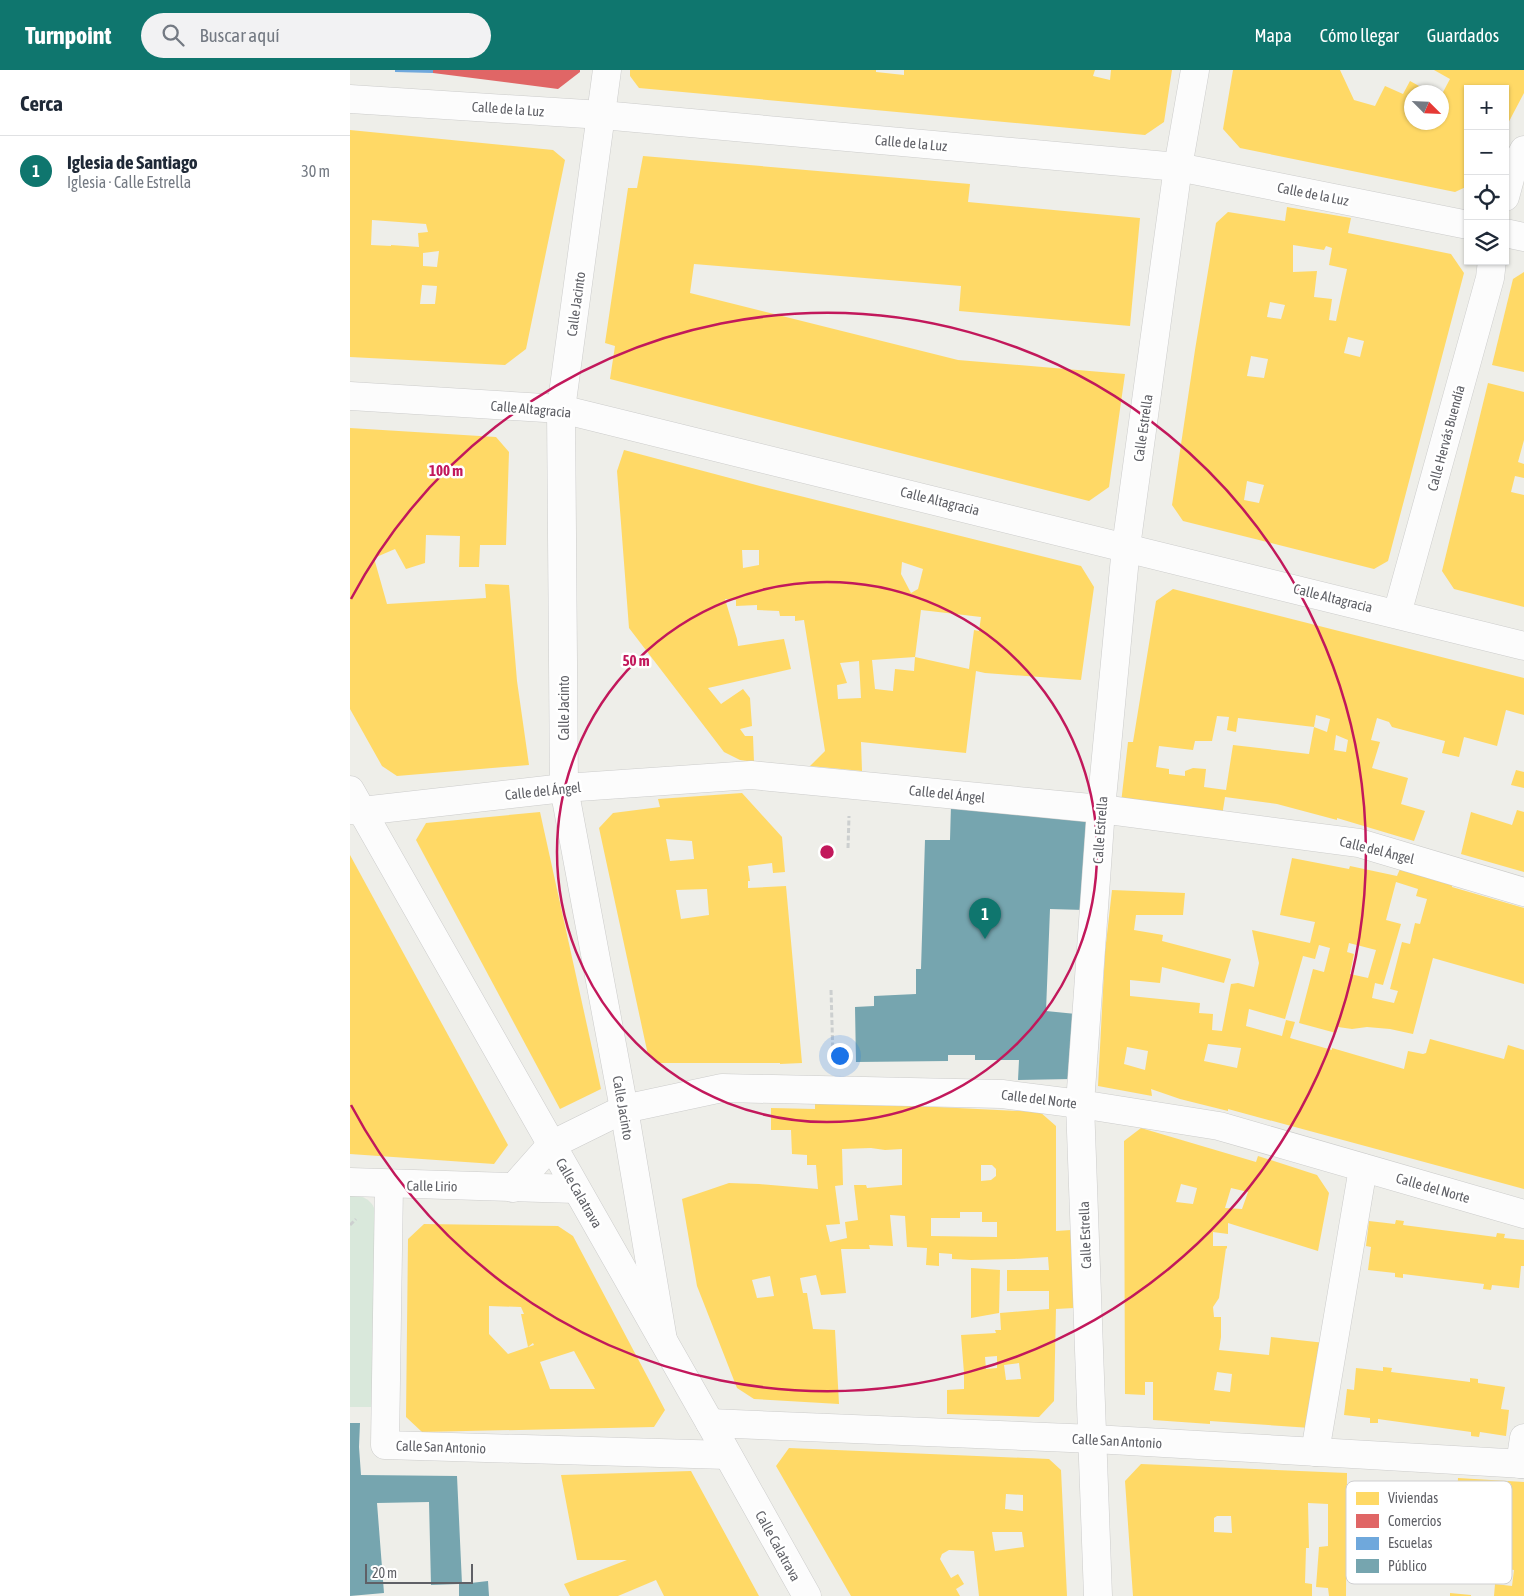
<!DOCTYPE html>
<html lang="es">
<head>
<meta charset="utf-8">
<style>
  :root { --surface:#fff; --page:#f2f2f3; --text:#1f2937; --muted:#747a83; --line:#e0e1e3; --accent:#0f766e }
  body { margin:0; font-family:"Asap Condensed",sans-serif; background:var(--page); color:var(--text) }
  .controls { position:absolute; right:15px; top:15px; display:grid; overflow:hidden; border-radius:0px; box-shadow:0 1px 4px #0004 }
  .controls button { width:45px; height:45px; display:grid; place-items:center; padding:0; border:0; border-bottom:1px solid var(--line); background:var(--surface); color:var(--text); font:25px sans-serif }
  .compass { position:absolute; left:1054px; top:15px; width:45px; height:45px; border-radius:50%; background:var(--surface); box-shadow:0 1px 4px #0004; rotate:114deg }
  .scale { position:absolute; left:15px; bottom:12px; width:108px; box-sizing:border-box; padding-left:5px; border:2px solid #5f6066; border-top:0; font-size:14px; line-height:18px; white-space:nowrap; color:#5f6066; -webkit-text-stroke:4px #fff; paint-order:stroke }
  .you { position:absolute; left:489px; top:985px; width:18px; height:18px; margin:-12px; border:4px solid #fff; border-radius:50%; background:#1a73e8; box-shadow:0 0 0 8px #1a73e833 }
  .badge { display:grid; place-items:center; width:32px; height:32px; border-radius:50%; background:var(--accent); color:#fff; font-size:16px; font-weight:700 }
  .pin { position:absolute; translate:-50% -41px; filter:drop-shadow(0 1px 2px #0008) }
  .pin::after { content:''; position:absolute; top:26px; width:18px; height:15px; background:inherit; clip-path:polygon(0 0,100% 0,50% 100%) }
  .list { margin:0; padding:0; list-style:none }
  h2 { display:flex; justify-content:space-between; align-items:center; height:65px; margin:0; padding:0 20px; font-size:21px }
  h2 small { font-size:16px; font-weight:400; color:var(--muted) }
  .list li { display:grid; grid-template-columns:32px 1fr auto; gap:15px; align-items:center; box-sizing:border-box; height:70px; padding:0 20px; border-top:1px solid var(--line) }
  .list b { display:block; font-size:19px; white-space:nowrap }
  .list p { margin:0; font-size:16px; white-space:nowrap; color:var(--muted) }
  .list em { font-size:16px; font-style:normal; color:var(--muted) }
  .icon { flex:none; width:28px; height:28px; fill:none; stroke:currentColor; stroke-width:2; stroke-linecap:round; stroke-linejoin:round }
  .map { position:relative; flex:none; width:1174px; height:1526px; overflow:hidden }
  header { display:flex; align-items:center; gap:30px; box-sizing:border-box; height:70px; padding:0 25px; background:var(--accent); color:#fff }
  header strong { font-size:24px }
  nav { display:flex; gap:28px; margin-inline-start:auto; font-size:18px }
  .search { width:350px; height:45px; background:var(--page); display:flex; align-items:center; gap:12px; box-sizing:border-box; padding:0 18px; border-radius:28px; color:var(--muted); font-size:19px }
  main { display:flex }
  aside { flex:1; background:var(--surface) }
  .map>svg:first-child { display:block }
  .green { fill:#d9e8db }
  .homes { fill:#ffd966; fill-rule:evenodd }
  .shops { fill:#e06666 }
  .schools { fill:#6fa8dc }
  .public { fill:#76a5af }
  .lines { fill:none; stroke-linecap:round; stroke-linejoin:round }
  .minor-casing { stroke:#cccccb; stroke-width:29 }
  .path { stroke:#cccfcf; stroke-width:3; stroke-dasharray:5 2.5; stroke-linecap:butt }
  .minor { stroke:#fcfcfc; stroke-width:28 }
  .ring { fill:none; stroke:#c2185b; stroke-width:2.5 }
  .labels { text-anchor:middle; stroke-width:5; stroke-linejoin:round; paint-order:stroke }
  .street-label { font-size:14px; fill:#5f6066; stroke:#fff }
  .key { fill:#fff; stroke:#cfcfd1; stroke-width:1 }
  .key-label { font-size:14px; fill:#5f6066 }
  .centre { fill:#c2185b; stroke:#fff; stroke-width:2.5 }
  .ring-label { font-size:15px; text-anchor:middle; font-weight:bold; fill:#c2185b; stroke:#fff; stroke-width:5; stroke-linejoin:round; paint-order:stroke }
</style>
</head>
<body>
<header>
<strong>Turnpoint</strong>
<div class="search"><svg class="icon" aria-label="search" viewBox="0 0 24 24"><circle cx="10" cy="10" r="6"/><path d="M15 15l6 6"/></svg>Buscar aquí</div>
<nav><a>Mapa</a><a>Cómo llegar</a><a>Guardados</a></nav>
</header>
<main>
<aside>
<h2>Cerca<small></small></h2>
<ul class="list">
<li><span class="badge">1</span><div><b>Iglesia de Santiago</b><p>Iglesia · Calle Estrella</p></div><em>30 m</em></li>
</ul>
</aside>
<div class="map">
<svg width="1174" height="1526" viewBox="0 0 1174 1526">
  <rect width="100%" height="100%" fill="#eeeee9"/>
  <path class="green" d="M 0,1123 C 22,1129 23,1132 29,1153 L 24,1337 L 0,1337 Z"/>
  <g class="homes">
    <path d="M 280,0 L 526,0 L 526,2 L 554,5 L 554,0 L 745,0 L 743,6 L 760,10 L 761,0 L 822,0 L 814,52 L 795,65 L 289,18 L 280,6 Z"/>
    <path d="M 883,0 L 990,0 L 1004,30 L 1025,36 L 1035,16 L 1053,24 L 1060,11 L 1080,22 L 1062,22 L 1062,52 L 1092,52 L 1092,24 L 1100,9 L 1084,0 L 1174,0 L 1174,23 L 1155,59 L 1155,19 L 1118,19 L 1118,116 L 1105,122 L 890,78 L 873,59 Z"/>
    <path d="M 0,60 L 203,80 L 215,90 L 176,279 L 155,295 L 0,287 ZM 22,150 L 76,154 L 78,162 L 68,163 L 69,177 L 41,175 L 41,176 L 21,175 ZM 89,181 L 87,197 L 73,196 L 73,183 ZM 72,215 L 87,216 L 85,234 L 70,234 Z"/>
    <path d="M 293,86 L 620,114 L 618,132 L 790,148 L 780,256 L 609,241 L 611,216 L 344,194 L 340,223 L 608,290 L 775,304 L 759,417 L 739,431 L 260,309 L 265,276 L 255,273 L 278,118 L 287,118 Z"/>
    <path d="M 937,137 L 1001,148 L 998,163 L 1101,184 L 1114,203 L 1038,491 L 1024,499 L 833,451 L 822,435 L 845,280 L 866,153 L 878,142 L 935,151 ZM 943,175 L 974,180 L 976,176 L 982,178 L 979,195 L 997,199 L 986,251 L 979,250 L 982,229 L 964,227 L 967,201 L 943,202 ZM 920,232 L 935,235 L 931,249 L 917,247 ZM 998,267 L 1014,271 L 1010,287 L 994,283 ZM 901,286 L 918,289 L 914,308 L 897,306 ZM 897,411 L 914,415 L 909,433 L 894,430 Z"/>
    <path d="M 1174,202 L 1174,302 L 1142,295 L 1163,209 Z"/>
    <path d="M 1138,313 L 1174,322 L 1174,370 L 1168,392 L 1174,394 L 1174,408 L 1165,406 L 1161,422 L 1174,425 L 1174,537 L 1104,519 L 1092,501 Z"/>
    <path d="M 0,358 L 146,367 L 159,382 L 156,475 L 130,475 L 129,497 L 109,497 L 110,466 L 76,465 L 75,493 L 56,499 L 45,479 L 24,488 L 37,534 L 136,528 L 135,514 L 159,515 L 167,611 L 179,695 L 47,706 L 32,696 L 0,639 Z"/>
    <path d="M 274,380 L 410,416 L 731,496 L 744,517 L 731,610 L 635,603 L 626,601 L 616,683 L 511,672 L 512,701 L 460,696 L 475,681 L 454,550 L 445,551 L 445,546 L 430,546 L 429,541 L 407,540 L 407,535 L 386,536 L 386,530 L 375,529 L 387,569 L 388,576 L 434,569 L 441,599 L 358,618 L 371,634 L 393,619 L 400,628 L 402,656 L 390,659 L 395,666 L 403,666 L 404,692 L 390,690 L 374,682 L 279,558 L 267,401 ZM 392,480 L 409,480 L 409,495 L 393,498 ZM 552,492 L 573,499 L 568,519 L 561,523 L 551,504 ZM 571,540 L 631,547 L 629,561 L 624,560 L 619,599 L 565,587 L 564,601 L 545,599 L 543,621 L 525,619 L 522,590 L 565,587 ZM 509,591 L 511,628 L 488,629 L 487,615 L 497,613 L 490,593 Z"/>
    <path d="M 823,519 L 1174,608 L 1174,645 L 1156,640 L 1147,676 L 1114,667 L 1109,687 L 1092,683 L 1095,671 L 1042,657 L 1039,652 L 1027,648 L 1021,670 L 1030,672 L 1022,698 L 1058,708 L 1051,734 L 1075,741 L 1064,771 L 987,748 L 987,750 L 927,734 L 875,727 L 872,746 L 771,733 L 778,672 L 783,672 L 806,531 ZM 966,645 L 980,649 L 977,662 L 964,657 L 959,684 L 883,675 L 876,720 L 854,717 L 856,699 L 843,698 L 835,701 L 835,706 L 819,704 L 819,699 L 806,697 L 809,676 L 843,680 L 845,671 L 862,671 L 867,646 L 879,647 L 877,660 L 886,662 L 888,648 L 964,657 ZM 986,665 L 998,670 L 996,682 L 984,680 Z"/>
    <path d="M 1166,700 L 1174,702 L 1174,718 L 1161,715 Z"/>
    <path d="M 392,723 L 432,767 L 435,802 L 423,803 L 422,793 L 398,796 L 400,811 L 398,811 L 398,818 L 436,816 L 452,993 L 430,994 L 430,993 L 309,993 L 298,985 L 249,758 L 263,743 L 310,737 L 308,729 ZM 316,769 L 342,771 L 344,789 L 320,791 ZM 357,819 L 359,845 L 331,849 L 326,820 Z"/>
    <path d="M 1167,740 L 1174,742 L 1174,802 L 1111,784 L 1121,742 L 1162,755 Z"/>
    <path d="M 190,742 L 251,1019 L 210,1039 L 66,770 L 76,753 Z"/>
    <path d="M 0,785 L 158,1075 L 144,1094 L 0,1084 Z"/>
    <path d="M 942,788 L 999,799 L 1000,796 L 1047,806 L 1050,799 L 1103,812 L 1102,817 L 1174,838 L 1174,914 L 1083,888 L 1063,964 L 1040,959 L 1017,957 L 1002,959 L 988,957 L 986,963 L 949,953 L 963,899 L 974,902 L 980,878 L 969,875 L 965,889 L 953,886 L 935,949 L 899,939 L 896,956 L 932,966 L 936,950 L 945,952 L 940,968 L 982,980 L 982,978 L 1054,999 L 1058,981 L 1073,984 L 1076,983 L 1080,969 L 1154,989 L 1158,975 L 1174,980 L 1174,1119 L 878,1039 L 878,1041 L 830,1029 L 801,1019 L 802,1026 L 748,1016 L 755,882 L 762,820 L 835,823 L 833,845 L 786,845 L 784,860 L 813,865 L 812,871 L 881,889 L 874,913 L 812,897 L 810,913 L 780,910 L 780,926 L 850,933 L 849,943 L 863,944 L 862,960 L 872,961 L 881,914 L 888,913 L 904,917 L 909,893 L 902,860 L 960,873 L 965,852 L 930,845 ZM 1046,812 L 1068,819 L 1066,826 L 1077,829 L 1070,854 L 1065,853 L 1060,874 L 1052,872 L 1040,919 L 1048,921 L 1044,933 L 1022,928 L 1025,913 L 1033,915 L 1051,854 L 1036,850 ZM 999,873 L 1026,880 L 1018,908 L 1000,904 L 1004,884 L 997,882 ZM 858,974 L 891,978 L 887,998 L 854,991 ZM 777,977 L 798,981 L 795,1000 L 774,994 Z"/>
    <path d="M 465,1031 L 690,1042 L 706,1056 L 706,1161 L 721,1160 L 724,1238 L 706,1239 L 704,1331 L 689,1347 L 597,1344 L 597,1320 L 614,1319 L 614,1303 L 611,1265 L 646,1263 L 645,1260 L 651,1260 L 650,1243 L 699,1239 L 699,1221 L 657,1221 L 657,1200 L 699,1200 L 698,1187 L 664,1189 L 621,1190 L 602,1189 L 602,1184 L 589,1183 L 589,1196 L 576,1195 L 577,1178 L 557,1177 L 555,1146 L 540,1145 L 543,1176 L 519,1175 L 520,1179 L 491,1179 L 496,1223 L 471,1225 L 466,1205 L 450,1208 L 453,1223 L 457,1223 L 463,1259 L 485,1260 L 489,1334 L 404,1329 L 387,1318 L 347,1216 L 332,1129 L 379,1113 L 409,1114 L 468,1119 L 466,1095 L 457,1095 L 457,1085 L 442,1084 L 441,1060 L 421,1060 L 421,1038 L 465,1039 ZM 521,1078 L 535,1080 L 552,1079 L 552,1115 L 517,1118 L 516,1115 L 504,1115 L 508,1150 L 495,1152 L 497,1168 L 480,1172 L 476,1155 L 490,1154 L 485,1116 L 493,1115 L 492,1079 ZM 631,1095 L 642,1095 L 646,1099 L 646,1106 L 641,1110 L 631,1111 ZM 610,1142 L 632,1142 L 632,1152 L 647,1152 L 647,1167 L 581,1166 L 581,1148 L 610,1148 ZM 420,1206 L 424,1226 L 407,1228 L 402,1210 ZM 647,1286 L 647,1298 L 636,1299 L 635,1287 ZM 669,1293 L 671,1309 L 656,1310 L 654,1295 Z"/>
    <path d="M 791,1058 L 906,1092 L 908,1086 L 967,1105 L 979,1123 L 968,1181 L 878,1153 L 878,1164 L 863,1162 L 863,1176 L 877,1176 L 877,1179 L 876,1178 L 869,1228 L 863,1237 L 864,1247 L 871,1247 L 871,1267 L 869,1280 L 919,1285 L 921,1267 L 975,1273 L 961,1358 L 860,1351 L 860,1354 L 803,1350 L 803,1312 L 795,1312 L 795,1325 L 775,1324 L 774,1071 ZM 831,1114 L 847,1118 L 843,1134 L 826,1132 ZM 881,1118 L 898,1122 L 892,1139 L 875,1138 ZM 867,1302 L 882,1304 L 880,1322 L 864,1320 Z"/>
    <path d="M 1046,1150 L 1054,1151 L 1053,1155 L 1146,1167 L 1147,1163 L 1155,1164 L 1154,1168 L 1174,1170 L 1174,1196 L 1171,1196 L 1169,1218 L 1142,1215 L 1141,1220 L 1133,1219 L 1134,1214 L 1053,1204 L 1053,1208 L 1045,1207 L 1045,1203 L 1018,1200 L 1021,1177 L 1016,1176 L 1019,1151 L 1045,1154 Z"/>
    <path d="M 74,1154 L 208,1156 L 223,1166 L 315,1340 L 304,1357 L 72,1362 L 56,1347 L 58,1169 ZM 139,1236 L 171,1237 L 174,1244 L 171,1244 L 178,1277 L 183,1273 L 184,1275 L 158,1284 L 139,1264 ZM 224,1281 L 245,1319 L 200,1319 L 190,1292 Z"/>
    <path d="M 621,1198 L 650,1200 L 649,1243 L 621,1248 Z"/>
    <path d="M 1033,1297 L 1042,1298 L 1041,1302 L 1120,1312 L 1120,1308 L 1128,1309 L 1128,1313 L 1155,1317 L 1151,1339 L 1159,1340 L 1156,1366 L 1130,1362 L 1129,1367 L 1121,1366 L 1121,1362 L 1028,1349 L 1028,1353 L 1020,1353 L 1020,1348 L 994,1345 L 997,1319 L 1004,1320 L 1006,1298 L 1033,1301 Z"/>
    <path d="M 439,1378 L 699,1389 L 711,1400 L 717,1526 L 629,1526 L 624,1481 L 599,1480 L 592,1484 L 590,1489 L 601,1508 L 608,1504 L 614,1514 L 606,1519 L 610,1526 L 501,1526 L 426,1396 ZM 656,1424 L 673,1425 L 673,1441 L 655,1439 ZM 642,1462 L 672,1462 L 674,1477 L 645,1481 Z"/>
    <path d="M 791,1394 L 997,1403 L 996,1526 L 979,1526 L 978,1518 L 966,1517 L 969,1477 L 978,1476 L 978,1434 L 958,1433 L 959,1478 L 956,1478 L 955,1513 L 962,1514 L 962,1526 L 783,1526 L 775,1411 ZM 867,1446 L 881,1446 L 882,1463 L 864,1462 L 864,1448 Z"/>
    <path d="M 341,1401 L 409,1526 L 314,1526 L 306,1510 L 268,1526 L 220,1526 L 214,1514 L 277,1490 L 227,1490 L 211,1405 Z"/>
    <path d="M 1108,1408 L 1174,1412 L 1174,1526 L 1144,1526 L 1145,1514 L 1162,1516 L 1164,1500 L 1157,1499 L 1157,1493 L 1134,1491 L 1134,1487 L 1104,1483 Z"/>
    <path d="M 1100,1523 L 1121,1525 L 1121,1526 L 1100,1526 Z"/>
  </g>
  <path class="shops" d="M 83,0 L 230,0 L 230,2 L 208,19 L 83,3 Z"/>
  <path class="schools" d="M 45,0 L 83,0 L 83,3 L 45,2 Z"/>
  <g class="public">
    <path d="M 601,735 L 741,752 L 734,840 L 700,839 L 696,941 L 726,944 L 721,1009 L 668,1010 L 669,990 L 625,990 L 625,985 L 598,985 L 598,991 L 506,992 L 505,937 L 524,936 L 524,926 L 566,924 L 566,899 L 571,899 L 575,770 L 600,770 Z"/>
    <path d="M 0,1353 L 10,1353 L 9,1377 L 11,1405 L 107,1406 L 112,1514 L 138,1511 L 139,1526 L 109,1526 L 109,1514 L 81,1515 L 79,1432 L 27,1433 L 34,1523 L 0,1526 Z"/>
  </g>
  <g class="lines">
    <defs>
      <g id="minor">
        <path d="M 257,0 L 211,339 L 214,718 L 274,1039 L 313,1270"/>
        <path d="M 0,29 L 252,45 L 828,97 L 1118,155"/>
        <path d="M 1155,127 L 1161,105 L 1174,80"/>
        <path d="M 1155,163 L 1174,167"/>
        <path d="M 0,326 L 211,339 L 1174,576"/>
        <path d="M 1047,544 L 1140,208 L 1142,191"/>
        <path d="M 0,720 L 360,1353 L 457,1526"/>
        <path d="M 0,740 L 12,741 L 214,718 L 401,705 L 751,739 L 1009,773 L 1174,822"/>
        <path d="M 0,1112 L 226,1119"/>
        <path d="M 39,1115 L 35,1375 L 377,1385"/>
        <path d="M 163,1118 L 201,1075 L 274,1039 L 372,1018 L 652,1024 L 730,1034 L 869,1056 L 1174,1144"/>
        <path d="M 360,1353 L 744,1369 L 1174,1394"/>
        <path d="M 965,1382 L 1013,1098"/>
        <path d="M 1170,1394 L 1174,1368"/>
        <path d="M 748,1526 L 730,1034 L 751,739 L 776,477 L 828,97 L 845,0"/>
      </g>
    </defs>
    <use href="#minor" class="minor-casing"/>
    <g class="path">
      <path d="M 498,778 L 499,746"/>
      <path d="M 481,920 L 483,987"/>
      <path d="M 0,1155 L 6,1149"/>
    </g>
    <use href="#minor" class="minor"/>
  </g>
  <g class="ring">
    <circle cx="477" cy="782" r="270"/>
    <path d="M1 529A539 539 0 1 1 1 1035"/>
  </g>
  <g class="labels">
    <g class="street-label">
      <text transform="translate(158 39) rotate(4)" y="5">Calle de la Luz</text>
      <text transform="translate(561 73) rotate(5)" y="5">Calle de la Luz</text>
      <text transform="translate(963 124) rotate(11)" y="5">Calle de la Luz</text>
      <text transform="translate(226 234) rotate(-82)" y="5">Calle Jacinto</text>
      <text transform="translate(181 339) rotate(5)" y="5">Calle Altagracia</text>
      <text transform="translate(793 358) rotate(-82)" y="5">Calle Estrella</text>
      <text transform="translate(1096 368) rotate(-75)" y="5">Calle Hervás Buendía</text>
      <text transform="translate(590 431) rotate(14)" y="5">Calle Altagracia</text>
      <text transform="translate(983 528) rotate(14)" y="5">Calle Altagracia</text>
      <text transform="translate(214 638) rotate(-90)" y="5">Calle Jacinto</text>
      <text transform="translate(193 721) rotate(-6)" y="5">Calle del Ángel</text>
      <text transform="translate(597 724) rotate(6)" y="5">Calle del Ángel</text>
      <text transform="translate(750 760) rotate(-86)" y="5">Calle Estrella</text>
      <text transform="translate(1027 780) rotate(14)" y="5">Calle del Ángel</text>
      <text transform="translate(689 1029) rotate(7)" y="5">Calle del Norte</text>
      <text transform="translate(273 1038) rotate(80)" y="5">Calle Jacinto</text>
      <text transform="translate(82 1116) rotate(1)" y="5">Calle Lirio</text>
      <text transform="translate(1083 1118) rotate(16)" y="5">Calle del Norte</text>
      <text transform="translate(229 1123) rotate(60)" y="5">Calle Calatrava</text>
      <text transform="translate(735 1165) rotate(-92)" y="5">Calle Estrella</text>
      <text transform="translate(767 1371) rotate(3)" y="5">Calle San Antonio</text>
      <text transform="translate(91 1377) rotate(2)" y="5">Calle San Antonio</text>
      <text transform="translate(428 1476) rotate(61)" y="5">Calle Calatrava</text>
    </g>
  </g>
  <rect x="996" y="1411" width="166" height="103" rx="8" class="key"/>
  <rect x="1006" y="1422" width="23" height="13" fill="#ffd966"/>
  <rect x="1006" y="1444" width="23" height="14" fill="#e06666"/>
  <rect x="1006" y="1467" width="23" height="13" fill="#6fa8dc"/>
  <rect x="1006" y="1489" width="23" height="14" fill="#76a5af"/>
  <g class="key-label">
    <text x="1038" y="1433">Viviendas</text>
    <text x="1038" y="1456">Comercios</text>
    <text x="1038" y="1478">Escuelas</text>
    <text x="1038" y="1501">Público</text>
  </g>
  <circle cx="477" cy="782" r="8" class="centre"/>
  <g class="ring-label">
    <text x="96" y="406">100 m</text>
    <text x="286" y="596">50 m</text>
  </g>
</svg>
<div class="controls">
<button>+</button>
<button>−</button>
<button><svg class="icon" aria-label="locate" viewBox="0 0 24 24"><circle cx="12" cy="12" r="6"/><path d="M12 2v4M12 18v4M2 12h4M18 12h4"/></svg></button>
<button><svg class="icon" aria-label="layers" viewBox="0 0 24 24"><path d="M12 4l9 5-9 5-9-5zM3 14l9 5 9-5"/></svg></button>
</div>
<svg class="compass" viewBox="-18 -18 36 36"><path d="M0-13l5 13h-10z" fill="#e53935"/><path d="M0 13l5-13h-10z" fill="#747a83"/></svg>
<div class="scale">20 m</div>
<div class="you"></div>
<div class="pin badge" style="left:635px;top:869px">1</div>
</div>
</main>
</body>
</html>
